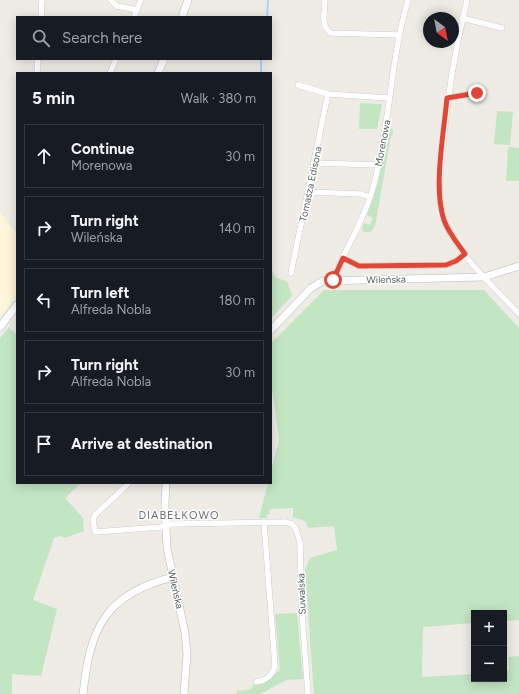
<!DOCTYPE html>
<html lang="en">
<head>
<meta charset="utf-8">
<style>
  :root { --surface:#171b24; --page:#242831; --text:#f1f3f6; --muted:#9ea1a6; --line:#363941 }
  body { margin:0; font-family:Figtree,sans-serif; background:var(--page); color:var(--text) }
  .controls { position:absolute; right:12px; bottom:12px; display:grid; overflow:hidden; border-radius:0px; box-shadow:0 2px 10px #0003 }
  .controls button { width:36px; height:36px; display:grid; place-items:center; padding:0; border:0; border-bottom:1px solid var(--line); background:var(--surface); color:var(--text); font:20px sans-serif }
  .compass { position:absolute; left:423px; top:12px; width:36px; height:36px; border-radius:50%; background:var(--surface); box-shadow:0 2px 10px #0003; rotate:148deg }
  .stop { position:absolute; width:12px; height:12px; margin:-9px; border:3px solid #e44635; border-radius:50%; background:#fff }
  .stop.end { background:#e44635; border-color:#fff; box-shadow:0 1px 4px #0008 }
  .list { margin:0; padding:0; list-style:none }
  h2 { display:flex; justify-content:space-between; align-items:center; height:52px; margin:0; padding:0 16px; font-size:17px }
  h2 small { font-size:13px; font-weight:400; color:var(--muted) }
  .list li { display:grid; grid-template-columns:26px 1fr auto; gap:12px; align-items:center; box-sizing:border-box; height:64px; margin:0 8px 8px; padding:0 8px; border:1px solid var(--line); border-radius:0px }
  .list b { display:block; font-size:15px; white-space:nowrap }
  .list p { margin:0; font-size:13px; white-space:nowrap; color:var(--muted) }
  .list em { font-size:13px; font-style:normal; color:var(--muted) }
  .icon { flex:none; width:22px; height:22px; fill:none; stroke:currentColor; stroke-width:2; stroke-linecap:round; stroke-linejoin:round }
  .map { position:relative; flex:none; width:519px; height:694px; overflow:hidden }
  .search { position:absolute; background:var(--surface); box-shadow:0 2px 10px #0003; left:16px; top:16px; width:256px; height:44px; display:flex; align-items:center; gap:10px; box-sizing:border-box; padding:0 14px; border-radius:0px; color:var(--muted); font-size:15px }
  .panel { position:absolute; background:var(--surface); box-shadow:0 2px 10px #0003; left:16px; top:72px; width:256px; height:412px; border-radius:0px }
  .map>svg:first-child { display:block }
  .commercial { fill:#fdf6db }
  .green { fill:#c2e5c2 }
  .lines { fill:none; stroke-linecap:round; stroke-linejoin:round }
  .stream { stroke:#a6d5fc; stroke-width:2 }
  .street-casing { stroke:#b5b7bb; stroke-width:6 }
  .secondary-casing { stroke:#b6b9be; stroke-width:8 }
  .street { stroke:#fff; stroke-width:5.5 }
  .secondary { stroke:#fff; stroke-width:7 }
  .route { stroke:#e44635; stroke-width:5 }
  .labels { text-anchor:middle; stroke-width:3; stroke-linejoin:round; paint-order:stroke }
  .street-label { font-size:10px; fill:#5c6065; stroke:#fff }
  .neighbourhood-label { font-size:11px; letter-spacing:1px; fill:#6d7277; stroke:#fff }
</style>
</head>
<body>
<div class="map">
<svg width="519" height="694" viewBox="0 0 519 694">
  <rect width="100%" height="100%" fill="#eeece4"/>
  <path class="commercial" d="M 0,211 L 17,234 L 17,295 L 0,317 Z"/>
  <g class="green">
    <path d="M 360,103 L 382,104 L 377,129 L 359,129 Z"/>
    <path d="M 497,111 L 513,112 L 510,145 L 494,144 Z"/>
    <path d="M 390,127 L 393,130 L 392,136 L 391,136 L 375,226 L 371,232 L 364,232 L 362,230 L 364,223 L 370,225 L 373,218 L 367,215 L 378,183 L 388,128 Z"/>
    <path d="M 508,147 L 519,148 L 519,181 L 506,181 Z"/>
    <path d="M 271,269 L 276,278 L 287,281 L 292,296 L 271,318 Z"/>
    <path d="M 324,290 L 484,290 L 519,328 L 519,620 L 504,621 L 504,613 L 474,613 L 474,623 L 423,627 L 422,677 L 474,674 L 474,679 L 504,679 L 504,670 L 509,670 L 508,657 L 519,656 L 519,694 L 314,694 L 305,569 L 310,558 L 337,550 L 334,526 L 308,528 L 305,521 L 293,517 L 293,508 L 272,509 L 269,510 L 270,514 L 266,515 L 267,518 L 259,518 L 268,483 L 271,483 L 271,471 L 279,440 L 273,393 L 271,393 L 271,343 Z"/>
    <path d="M 9,327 L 17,335 L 17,483 L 81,483 L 65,498 L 83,518 L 84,531 L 65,538 L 60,536 L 54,538 L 33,600 L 57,609 L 41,676 L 12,674 L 12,694 L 0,694 L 0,338 Z"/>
    <path d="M 297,613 L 303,679 L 286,680 L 260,694 L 237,694 L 237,691 L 251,689 L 254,684 L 264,683 L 280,670 L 275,614 Z"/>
  </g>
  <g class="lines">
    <g class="stream">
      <path d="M 267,17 L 268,0"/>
      <path d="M 261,73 L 261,59"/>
    </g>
    <defs>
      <g id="street">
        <path d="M 111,0 L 117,6 L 137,10"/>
        <path d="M 325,0 C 325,10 320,27 331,33 L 399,35"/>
        <path d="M 467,0 C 455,49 447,97 443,147 C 440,174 435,205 449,231 C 466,262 495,288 519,314"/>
        <path d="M 41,17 L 42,0"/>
        <path d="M 134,17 L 141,0"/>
        <path d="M 462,18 L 502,28"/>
        <path d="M 37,73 L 38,59"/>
        <path d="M 110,73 L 116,59"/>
        <path d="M 298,85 L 328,94 L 389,98"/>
        <path d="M 447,98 L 477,93"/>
        <path d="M 315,163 L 378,165"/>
        <path d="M 309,192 L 361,194 L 370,197"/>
        <path d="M 343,258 L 359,266 L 364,266 L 446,265 L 456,261 L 465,254"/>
        <path d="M 291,273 L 328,94"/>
        <path d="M 333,280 C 345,249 364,221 373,188 C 390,127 390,61 408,0"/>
        <path d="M 129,483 L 95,515 L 93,520 L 95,532 L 161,527 L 171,524 L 285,522 L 292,524 L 296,529 L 300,542 L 302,613 L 308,694"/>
        <path d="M 256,682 C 266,681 272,676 275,666 L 264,522"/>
      </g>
      <g id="secondary">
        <path d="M 182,17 L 188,0"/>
        <path d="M 158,73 L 164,59"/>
        <path d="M 0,327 L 17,305"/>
        <path d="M 271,330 L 311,288 L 323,281 L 484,277 L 519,266"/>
        <path d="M 166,483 L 165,504 L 167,548 L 185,633 L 187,654 L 184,694"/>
        <path d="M 83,694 C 90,628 105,594 173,577"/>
      </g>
    </defs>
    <use href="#street" class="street-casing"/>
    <use href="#secondary" class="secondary-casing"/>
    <use href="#street" class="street"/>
    <use href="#secondary" class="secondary"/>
  </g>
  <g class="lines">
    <path class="route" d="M 333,280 L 343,258 L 359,266 L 446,265 L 456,261 L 465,254 C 457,243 448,232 444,220 C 433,187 444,133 447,98 L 477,93"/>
  </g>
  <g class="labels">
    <g class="street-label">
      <text transform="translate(382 143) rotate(-79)" y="4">Morenowa</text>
      <text transform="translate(310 184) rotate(-78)" y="4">Tomasza Edisona</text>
      <text transform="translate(386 279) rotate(-1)" y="4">Wileńska</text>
      <text transform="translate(176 589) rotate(77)" y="4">Wileńska</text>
      <text transform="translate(301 594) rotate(-92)" y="4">Suwalska</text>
    </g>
    <g class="neighbourhood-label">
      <text x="179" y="519">DIABEŁKOWO</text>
    </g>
  </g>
</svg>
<div class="controls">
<button>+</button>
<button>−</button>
</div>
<svg class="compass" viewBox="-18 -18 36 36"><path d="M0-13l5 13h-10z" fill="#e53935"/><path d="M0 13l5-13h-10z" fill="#9ea1a6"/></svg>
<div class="stop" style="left:333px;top:280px"></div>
<div class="stop end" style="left:477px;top:93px"></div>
<div class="search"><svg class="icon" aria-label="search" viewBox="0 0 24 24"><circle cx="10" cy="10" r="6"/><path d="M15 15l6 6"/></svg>Search here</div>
<section class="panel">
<h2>5 min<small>Walk · 380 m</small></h2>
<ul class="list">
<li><svg class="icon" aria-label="ahead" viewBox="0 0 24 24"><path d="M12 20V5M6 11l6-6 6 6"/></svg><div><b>Continue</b><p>Morenowa</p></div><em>30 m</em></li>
<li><svg class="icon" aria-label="right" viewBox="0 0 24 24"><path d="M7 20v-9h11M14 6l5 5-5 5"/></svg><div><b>Turn right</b><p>Wileńska</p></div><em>140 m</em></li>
<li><svg class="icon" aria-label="left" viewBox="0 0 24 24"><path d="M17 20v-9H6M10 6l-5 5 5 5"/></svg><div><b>Turn left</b><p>Alfreda Nobla</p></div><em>180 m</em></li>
<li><svg class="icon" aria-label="right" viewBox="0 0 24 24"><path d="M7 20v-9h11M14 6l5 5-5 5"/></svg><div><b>Turn right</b><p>Alfreda Nobla</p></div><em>30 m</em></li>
<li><svg class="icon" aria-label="arrive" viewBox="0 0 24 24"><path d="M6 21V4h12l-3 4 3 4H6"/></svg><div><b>Arrive at destination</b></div></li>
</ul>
</section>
</div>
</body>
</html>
